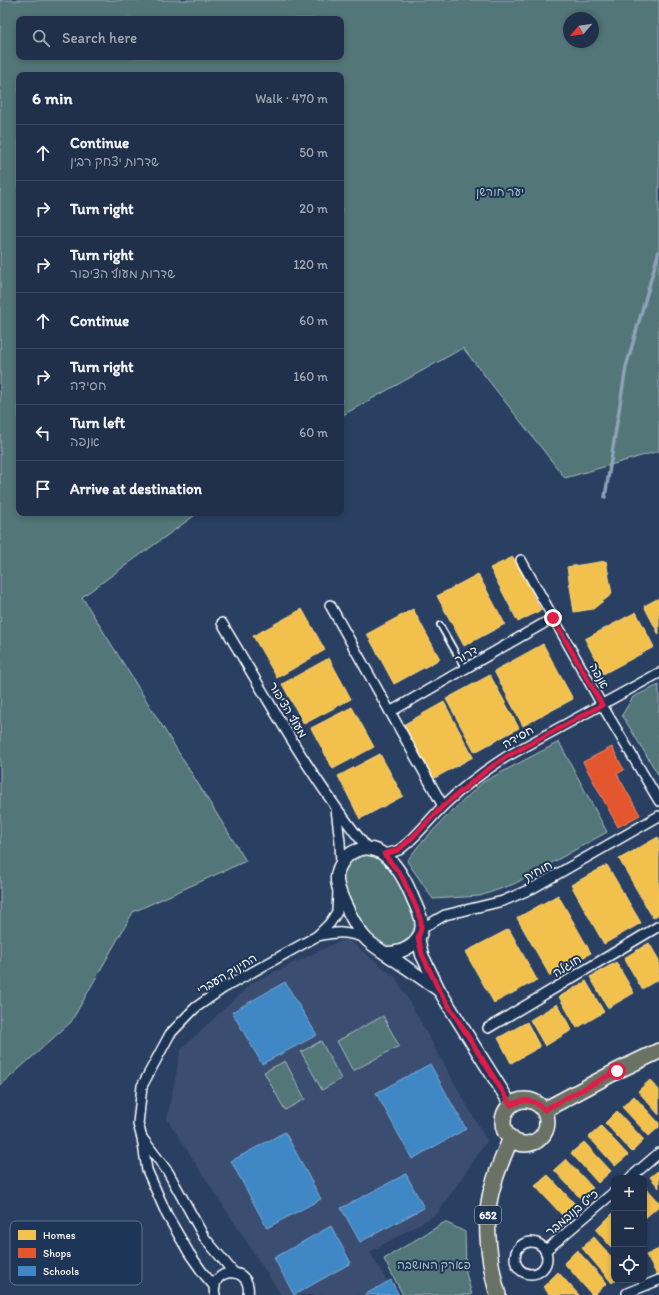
<!DOCTYPE html>
<html lang="en">
<head>
<meta charset="utf-8">
<style>
  :root { --surface:#20304a; --page:#2d3c54; --text:#f1f3f6; --muted:#a2a9b5; --line:#3d4b62 }
  body { margin:0; font-family:Itim,"Playpen Sans Hebrew",sans-serif; background:var(--page); color:var(--text) }
  .controls { position:absolute; right:12px; bottom:12px; display:grid; overflow:hidden; border-radius:8px; box-shadow:0 2px 6px #0003 }
  .controls button { width:36px; height:36px; display:grid; place-items:center; padding:0; border:0; border-bottom:1px solid var(--line); background:var(--surface); color:var(--text); font:20px sans-serif }
  .compass { position:absolute; left:563px; top:12px; width:36px; height:36px; border-radius:50%; background:var(--surface); box-shadow:0 2px 6px #0003; rotate:241deg }
  .stop { position:absolute; width:12px; height:12px; margin:-9px; border:3px solid #e11d48; border-radius:50%; background:#fff }
  .stop.end { background:#e11d48; border-color:#fff; box-shadow:0 1px 4px #0008 }
  .list { margin:0; padding:0; list-style:none }
  h2 { display:flex; justify-content:space-between; align-items:center; height:52px; margin:0; padding:0 16px; font-size:17px }
  h2 small { font-size:13px; font-weight:400; color:var(--muted) }
  .list li { display:grid; grid-template-columns:26px 1fr auto; gap:12px; align-items:center; box-sizing:border-box; height:56px; padding:0 16px; border-top:1px solid var(--line) }
  .list b { display:block; font-size:15px; white-space:nowrap }
  .list p { margin:0; font-size:13px; white-space:nowrap; color:var(--muted) }
  .list em { font-size:13px; font-style:normal; color:var(--muted) }
  .icon { flex:none; width:22px; height:22px; fill:none; stroke:currentColor; stroke-width:2; stroke-linecap:round; stroke-linejoin:round }
  .map { position:relative; flex:none; width:659px; height:1295px; overflow:hidden }
  .search { position:absolute; background:var(--surface); box-shadow:0 2px 6px #0003; left:16px; top:16px; width:328px; height:44px; display:flex; align-items:center; gap:10px; box-sizing:border-box; padding:0 14px; border-radius:8px; color:var(--muted); font-size:15px }
  .panel { position:absolute; background:var(--surface); box-shadow:0 2px 6px #0003; left:16px; top:72px; width:328px; height:444px; border-radius:8px }
  .map>svg:first-child { display:block }
  .built { fill:#3a4d71 }
  .green { fill:#527678; stroke:#a8babc; fill-rule:evenodd }
  .homes { fill:#f2c14e; stroke:#f6d483 }
  .shops { fill:#e4572e; stroke:#ec896d }
  .schools { fill:#3f88c5; stroke:#79acd6 }
  .lines { fill:none; stroke-linecap:round; stroke-linejoin:round }
  .stream { stroke:#8ca4b7; stroke-width:3.5 }
  .service-casing { stroke:#fff; stroke-width:8 }
  .minor-casing { stroke:#fff; stroke-width:12 }
  .tertiary-casing { stroke:#fff; stroke-width:15 }
  .primary-casing { stroke:#fff; stroke-width:18 }
  .service { stroke:#1d3557; stroke-width:4.5 }
  .minor { stroke:#1d3557; stroke-width:9 }
  .tertiary { stroke:#1d3557; stroke-width:12 }
  .primary { stroke:#6a7165; stroke-width:15 }
  .route { stroke:#e11d48; stroke-width:5 }
  .labels { text-anchor:middle; stroke-width:4; stroke-linejoin:round; paint-order:stroke }
  .shield { fill:#1d3557; stroke:#bbc2cd; stroke-width:1 }
  .shield-label { font-size:11px; font-weight:bold; fill:#fff }
  .park-label { font-size:12px; fill:#b1c1c2; stroke:#1d3557 }
  .street-label { font-size:12px; fill:#fff; stroke:#1d3557 }
  .key { fill:#1d3557; stroke:#617289; stroke-width:1 }
  .key-label { font-size:11px; fill:#fff }
</style>
</head>
<body>
<div class="map">
<svg width="659" height="1295" viewBox="0 0 659 1295">
  <rect width="100%" height="100%" fill="#2a4063"/>
  <filter id="ink" filterUnits="userSpaceOnUse"><feTurbulence type="fractalNoise" baseFrequency=".025" numOctaves="2"/><feDisplacementMap in="SourceGraphic" scale="8" xChannelSelector="R" yChannelSelector="G"/><feConvolveMatrix kernelMatrix="1 2 1 2 8 2 1 2 1" color-interpolation-filters="sRGB"/></filter>
  <g filter="url(#ink)">
    <path class="built" d="M 346,938 L 396,978 L 487,1141 L 437,1214 L 370,1252 L 395,1295 L 281,1295 L 167,1119 L 181,1049 L 252,983 Z"/>
    <g class="green">
      <path d="M 0,0 L 659,0 L 659,451 L 565,478 L 463,348 L 341,416 L 341,75 L 19,75 L 19,513 L 198,513 L 82,597 L 246,861 L 133,912 L 71,1022 L 0,1086 ZM 569,18 L 593,18 L 593,42 L 569,42 ZM 19,19 L 341,19 L 341,57 L 19,57 Z"/>
      <path d="M 659,685 L 659,776 L 622,715 L 633,697 Z"/>
      <path d="M 559,742 L 607,832 L 514,884 L 480,896 L 433,899 L 407,861 L 419,845 L 452,811 L 483,782 Z"/>
      <path d="M 370,855 C 374,856 380,857 384,861 C 397,873 403,890 410,905 C 412,910 415,915 415,920 C 416,932 406,943 394,946 C 389,947 381,946 377,943 C 366,936 344,895 342,882 C 340,866 356,856 370,855 Z"/>
      <path d="M 383,1016 L 399,1046 L 353,1071 L 337,1041 Z"/>
      <path d="M 321,1041 L 341,1079 L 322,1090 L 301,1052 Z"/>
      <path d="M 285,1061 L 305,1099 L 285,1110 L 264,1072 Z"/>
      <path d="M 445,1222 L 465,1232 L 466,1273 L 472,1295 L 403,1295 L 384,1259 Z"/>
    </g>
    <g class="homes">
      <path d="M 513,557 L 541,610 L 518,622 L 490,568 Z"/>
      <path d="M 606,561 L 612,594 L 593,609 L 574,612 L 567,567 Z"/>
      <path d="M 478,574 L 505,624 L 464,646 L 437,596 Z"/>
      <path d="M 659,598 L 659,635 L 644,606 Z"/>
      <path d="M 302,609 L 325,650 L 277,678 L 253,636 Z"/>
      <path d="M 413,609 L 440,659 L 394,684 L 367,634 Z"/>
      <path d="M 636,612 L 654,647 L 603,674 L 585,639 Z"/>
      <path d="M 543,644 L 573,699 L 523,726 L 494,671 Z"/>
      <path d="M 329,658 L 351,699 L 304,724 L 282,684 Z"/>
      <path d="M 490,675 L 519,728 L 475,752 L 446,699 Z"/>
      <path d="M 444,702 L 473,757 L 433,779 L 403,725 Z"/>
      <path d="M 352,707 L 374,747 L 333,769 L 311,728 Z"/>
      <path d="M 380,754 L 403,796 L 360,819 L 338,776 Z"/>
      <path d="M 658,837 L 659,839 L 659,914 L 653,918 L 619,859 Z"/>
      <path d="M 607,865 L 641,923 L 604,944 L 571,885 Z"/>
      <path d="M 558,895 L 591,953 L 550,976 L 517,918 Z"/>
      <path d="M 509,929 L 537,980 L 494,1003 L 465,952 Z"/>
      <path d="M 649,943 L 659,960 L 659,979 L 642,989 L 624,958 Z"/>
      <path d="M 616,962 L 634,993 L 608,1008 L 590,977 Z"/>
      <path d="M 586,981 L 604,1012 L 577,1028 L 559,997 Z"/>
      <path d="M 557,1004 L 572,1030 L 545,1046 L 530,1020 Z"/>
      <path d="M 527,1022 L 540,1047 L 511,1063 L 498,1038 Z"/>
      <path d="M 650,1080 L 659,1090 L 659,1115 L 638,1091 Z"/>
      <path d="M 634,1096 L 659,1123 L 659,1127 L 649,1136 L 622,1107 Z"/>
      <path d="M 617,1111 L 644,1140 L 632,1152 L 605,1123 Z"/>
      <path d="M 601,1126 L 628,1155 L 615,1166 L 589,1137 Z"/>
      <path d="M 584,1142 L 611,1171 L 598,1183 L 571,1153 Z"/>
      <path d="M 566,1159 L 593,1188 L 581,1199 L 554,1170 Z"/>
      <path d="M 659,1170 L 659,1188 L 650,1177 Z"/>
      <path d="M 548,1175 L 575,1204 L 562,1215 L 535,1186 Z"/>
      <path d="M 644,1185 L 659,1202 L 659,1206 L 644,1219 Z"/>
      <path d="M 614,1212 L 614,1246 L 612,1248 L 596,1230 Z"/>
      <path d="M 594,1237 L 614,1260 L 614,1280 L 616,1280 L 612,1283 L 582,1248 Z"/>
      <path d="M 659,1249 L 659,1277 L 658,1277 L 646,1255 Z"/>
      <path d="M 577,1250 L 607,1283 L 594,1295 L 592,1295 L 564,1263 Z"/>
      <path d="M 558,1272 L 579,1295 L 550,1295 L 543,1287 Z"/>
    </g>
    <path class="shops" d="M 612,747 L 624,770 L 617,774 L 640,815 L 618,827 L 583,762 Z"/>
    <g class="schools">
      <path d="M 285,982 L 317,1035 L 262,1064 L 232,1012 Z"/>
      <path d="M 430,1064 L 466,1129 L 412,1159 L 376,1093 Z"/>
      <path d="M 285,1132 L 321,1199 L 267,1228 L 231,1161 Z"/>
      <path d="M 406,1174 L 424,1208 L 360,1242 L 341,1208 Z"/>
      <path d="M 331,1226 L 351,1263 L 294,1295 L 274,1258 Z"/>
      <path d="M 391,1280 L 399,1295 L 364,1295 Z"/>
    </g>
    <g class="lines">
      <path class="stream" d="M 605,497 L 626,367 L 659,251"/>
      <defs>
        <path id="service" d="M 440,625 L 465,669"/>
        <g id="minor">
          <path d="M 521,560 L 602,705 L 659,801"/>
          <path d="M 330,605 L 443,806"/>
          <path d="M 222,623 C 268,699 311,780 368,849"/>
          <path d="M 390,712 L 553,618"/>
          <path d="M 336,809 L 340,842 L 341,864"/>
          <path d="M 384,854 C 389,853 394,852 399,850 C 416,838 428,821 443,806 C 462,788 484,771 506,757 L 659,673"/>
          <path d="M 421,929 L 445,915 L 503,901 L 533,888 L 659,816"/>
          <path d="M 317,936 C 338,932 344,931 365,938"/>
          <path d="M 488,1028 L 659,926"/>
          <path d="M 143,1139 L 168,1172 L 204,1237 L 234,1273"/>
          <path d="M 630,1178 L 659,1153"/>
          <circle cx="531" cy="1258" r="16"/>
          <path d="M 545,1251 L 614,1192"/>
          <path d="M 215,1287 L 203,1273 L 189,1253 L 167,1215 L 147,1170 L 142,1138 L 138,1124 L 142,1086 L 170,1034 L 195,1008 L 222,989 L 317,936 L 330,923 L 337,912 L 338,891"/>
          <path d="M 215,1295 C 208,1267 253,1264 248,1295"/>
          <path d="M 628,1295 L 627,1293 L 659,1280"/>
        </g>
        <g id="tertiary">
          <path d="M 418,937 L 422,955 L 439,990 L 511,1105"/>
          <path d="M 385,953 C 404,954 426,942 421,919 C 419,911 414,902 411,894 C 405,880 396,863 383,854 C 375,848 364,847 355,851 C 344,856 336,869 337,881 C 339,895 356,929 367,940 C 378,950 392,957 404,966 C 416,974 427,982 439,990"/>
        </g>
        <g id="primary">
          <circle cx="525" cy="1122" r="22"/>
          <path d="M 544,1110 L 617,1071 L 659,1051"/>
          <path d="M 498,1295 C 490,1268 484,1225 490,1197 C 494,1177 503,1157 511,1138"/>
        </g>
      </defs>
      <use href="#service" class="service-casing"/>
      <use href="#minor" class="minor-casing"/>
      <use href="#tertiary" class="tertiary-casing"/>
      <use href="#primary" class="primary-casing"/>
      <use href="#service" class="service"/>
      <use href="#minor" class="minor"/>
      <use href="#tertiary" class="tertiary"/>
      <use href="#primary" class="primary"/>
    </g>
  </g>
  <g class="lines" filter="url(#ink)">
    <path class="route" d="M 553,618 L 602,705 L 506,757 L 487,770 L 443,806 L 410,840 L 398,850 L 384,854 L 401,875 L 416,907 L 421,921 L 421,929 L 418,937 L 422,954 L 439,990 L 511,1105 C 524,1098 535,1099 544,1110 L 617,1071"/>
  </g>
  <g class="labels">
    <rect class="shield" x="475" y="1206" width="26" height="18" rx="3"/>
    <g class="shield-label">
      <text x="488" y="1219">652</text>
    </g>
    <g class="park-label">
      <text x="500" y="196">יער חורשן</text>
      <text x="434" y="1269">פארק המושבה</text>
    </g>
    <g class="street-label">
      <text transform="translate(466 655) rotate(-30)" y="4">דרור</text>
      <text transform="translate(599 676) rotate(61)" y="4">אנפה</text>
      <text transform="translate(288 710) rotate(59)" y="4">מעוף הציפור</text>
      <text transform="translate(518 737) rotate(-29)" y="4">חסידה</text>
      <text transform="translate(538 871) rotate(-28)" y="4">חוחית</text>
      <text transform="translate(567 966) rotate(-31)" y="4">חוגלה</text>
      <text transform="translate(227 974) rotate(-31)" y="4">החינוך העברי</text>
      <text transform="translate(572 1213) rotate(-40)" y="4">כ"ט בנובמבר</text>
    </g>
  </g>
  <rect x="10" y="1221" width="132" height="64" rx="6" class="key"/>
  <rect x="18" y="1230" width="18" height="10" fill="#f2c14e"/>
  <rect x="18" y="1248" width="18" height="10" fill="#e4572e"/>
  <rect x="18" y="1266" width="18" height="10" fill="#3f88c5"/>
  <g class="key-label">
    <text x="43" y="1239">Homes</text>
    <text x="43" y="1257">Shops</text>
    <text x="43" y="1275">Schools</text>
  </g>
</svg>
<div class="controls">
<button>+</button>
<button>−</button>
<button><svg class="icon" aria-label="locate" viewBox="0 0 24 24"><circle cx="12" cy="12" r="6"/><path d="M12 2v4M12 18v4M2 12h4M18 12h4"/></svg></button>
</div>
<svg class="compass" viewBox="-18 -18 36 36"><path d="M0-13l5 13h-10z" fill="#e53935"/><path d="M0 13l5-13h-10z" fill="#a2a9b5"/></svg>
<div class="stop" style="left:617px;top:1071px"></div>
<div class="stop end" style="left:553px;top:618px"></div>
<div class="search"><svg class="icon" aria-label="search" viewBox="0 0 24 24"><circle cx="10" cy="10" r="6"/><path d="M15 15l6 6"/></svg>Search here</div>
<section class="panel">
<h2>6 min<small>Walk · 470 m</small></h2>
<ul class="list">
<li><svg class="icon" aria-label="ahead" viewBox="0 0 24 24"><path d="M12 20V5M6 11l6-6 6 6"/></svg><div><b>Continue</b><p>שדרות יצחק רבין</p></div><em>50 m</em></li>
<li><svg class="icon" aria-label="right" viewBox="0 0 24 24"><path d="M7 20v-9h11M14 6l5 5-5 5"/></svg><div><b>Turn right</b></div><em>20 m</em></li>
<li><svg class="icon" aria-label="right" viewBox="0 0 24 24"><path d="M7 20v-9h11M14 6l5 5-5 5"/></svg><div><b>Turn right</b><p>שדרות מעוף הציפור</p></div><em>120 m</em></li>
<li><svg class="icon" aria-label="ahead" viewBox="0 0 24 24"><path d="M12 20V5M6 11l6-6 6 6"/></svg><div><b>Continue</b></div><em>60 m</em></li>
<li><svg class="icon" aria-label="right" viewBox="0 0 24 24"><path d="M7 20v-9h11M14 6l5 5-5 5"/></svg><div><b>Turn right</b><p>חסידה</p></div><em>160 m</em></li>
<li><svg class="icon" aria-label="left" viewBox="0 0 24 24"><path d="M17 20v-9H6M10 6l-5 5 5 5"/></svg><div><b>Turn left</b><p>אנפה</p></div><em>60 m</em></li>
<li><svg class="icon" aria-label="arrive" viewBox="0 0 24 24"><path d="M6 21V4h12l-3 4 3 4H6"/></svg><div><b>Arrive at destination</b></div></li>
</ul>
</section>
</div>
</body>
</html>
